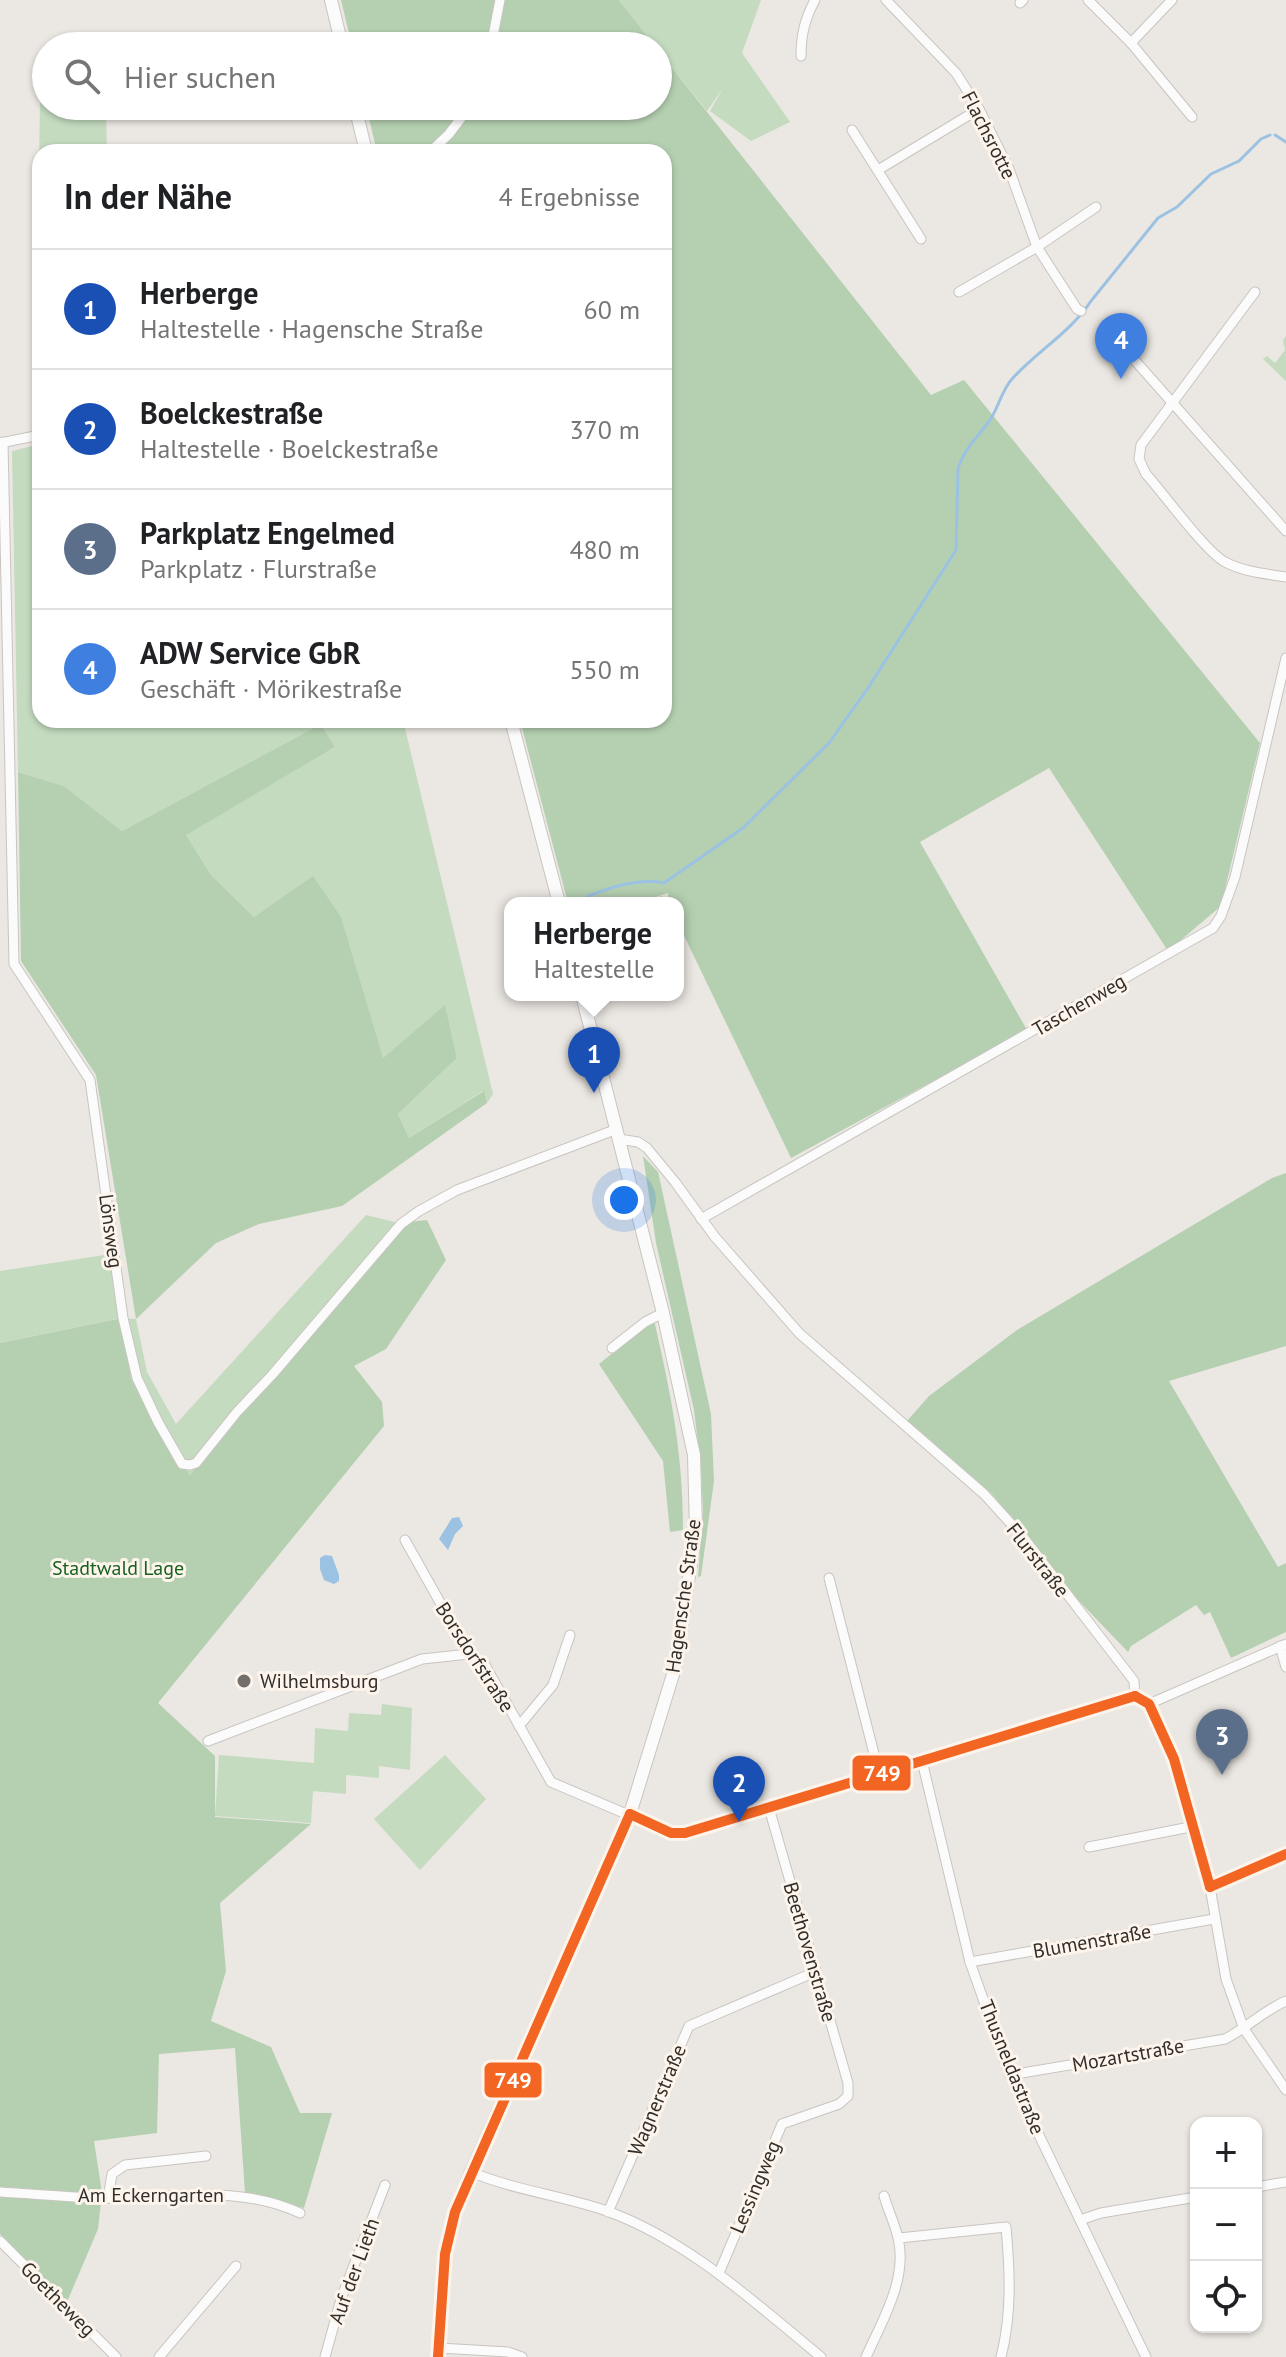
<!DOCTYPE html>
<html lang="de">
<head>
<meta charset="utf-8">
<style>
  :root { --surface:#fff; --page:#f2f2f2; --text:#202124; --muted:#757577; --line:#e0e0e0; --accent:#736f6b }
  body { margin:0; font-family:"PT Sans",sans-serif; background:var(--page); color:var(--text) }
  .controls { position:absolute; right:24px; bottom:24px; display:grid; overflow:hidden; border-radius:16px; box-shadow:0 2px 6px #0004 }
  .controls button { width:72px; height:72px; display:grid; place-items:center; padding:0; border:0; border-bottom:2px solid var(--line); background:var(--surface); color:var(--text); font:40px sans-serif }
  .you { position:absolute; left:624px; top:1200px; width:28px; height:28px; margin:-20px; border:6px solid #fff; border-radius:50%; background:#1a73e8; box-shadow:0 0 0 12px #1a73e833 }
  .badge { display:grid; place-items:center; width:52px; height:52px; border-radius:50%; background:var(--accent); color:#fff; font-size:26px; font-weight:700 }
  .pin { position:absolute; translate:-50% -66px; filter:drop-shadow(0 2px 4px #0008) }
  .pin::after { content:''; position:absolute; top:42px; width:28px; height:24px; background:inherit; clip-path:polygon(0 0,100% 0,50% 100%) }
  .popup { position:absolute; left:504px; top:897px; width:180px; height:104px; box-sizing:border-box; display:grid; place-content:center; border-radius:16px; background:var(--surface); filter:drop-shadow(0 2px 6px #0005); font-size:26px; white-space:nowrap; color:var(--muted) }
  .popup b { font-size:30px; color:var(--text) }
  .popup::after { content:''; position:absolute; left:50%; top:100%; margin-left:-16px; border:16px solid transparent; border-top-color:var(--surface) }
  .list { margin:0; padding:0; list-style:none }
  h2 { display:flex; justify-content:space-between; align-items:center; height:104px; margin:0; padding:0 32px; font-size:34px }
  h2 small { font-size:26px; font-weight:400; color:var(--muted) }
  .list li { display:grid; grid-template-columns:52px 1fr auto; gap:24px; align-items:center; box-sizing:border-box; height:120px; padding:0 32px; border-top:2px solid var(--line) }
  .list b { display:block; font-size:30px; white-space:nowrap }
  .list p { margin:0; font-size:26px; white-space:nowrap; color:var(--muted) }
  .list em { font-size:26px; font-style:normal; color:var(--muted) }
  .icon { flex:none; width:44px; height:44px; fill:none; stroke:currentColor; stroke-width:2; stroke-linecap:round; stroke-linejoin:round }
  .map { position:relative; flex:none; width:1286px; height:2357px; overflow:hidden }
  .search { position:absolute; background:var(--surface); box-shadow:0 2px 6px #0004; left:32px; top:32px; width:640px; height:88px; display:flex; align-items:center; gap:20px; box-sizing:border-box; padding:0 28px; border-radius:44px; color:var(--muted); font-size:30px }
  .panel { position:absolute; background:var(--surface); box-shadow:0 2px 6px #0004; left:32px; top:144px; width:640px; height:584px; border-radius:24px }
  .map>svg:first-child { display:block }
  .green { fill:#c4dbc0 }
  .forest { fill:#b5d0b1 }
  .water { fill:#9bc2e2 }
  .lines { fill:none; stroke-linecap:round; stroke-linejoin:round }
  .stream { stroke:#9bc2e2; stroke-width:3 }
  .minor-casing { stroke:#c8c5c1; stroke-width:11 }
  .tertiary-casing { stroke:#c8c5c1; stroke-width:14 }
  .minor { stroke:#fcfbfb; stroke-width:9 }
  .tertiary { stroke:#fcfbfb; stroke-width:12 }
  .bus-1-casing { stroke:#fdf4eb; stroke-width:16 }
  .bus-1 { stroke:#f26522; stroke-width:10 }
  .poi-dot { fill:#736f6b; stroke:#fdf4eb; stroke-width:3 }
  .labels { text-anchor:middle; stroke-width:6; stroke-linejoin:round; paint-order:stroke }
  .street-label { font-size:20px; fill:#322f2b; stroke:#fdf4eb }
  .park-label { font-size:20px; fill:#176120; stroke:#fdf4eb }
  .poi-label { font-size:20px; fill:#322f2b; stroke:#fdf4eb; text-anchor:start }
  .line-badge { stroke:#fdf4eb; stroke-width:3 }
  .badge-label { font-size:22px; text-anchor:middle; font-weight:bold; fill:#fff }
</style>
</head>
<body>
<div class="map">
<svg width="1286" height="2357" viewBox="0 0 1286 2357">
  <rect width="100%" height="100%" fill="#ebe7e2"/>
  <g class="green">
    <path d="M 619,0 L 761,0 L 742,53 L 790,122 L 751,141 L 710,111 L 723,88 L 707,111 L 658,50 L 658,46 L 655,46 Z"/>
    <path d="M 40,103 L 46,104 L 46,106 L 106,111 L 107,152 L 40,152 L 40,350 L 36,351 Z"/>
    <path d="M 1286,336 L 1286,381 L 1263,359 L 1267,356 L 1275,363 L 1285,350 L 1283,340 Z"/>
    <path d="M 40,444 L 40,720 L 403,720 L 493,1094 L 487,1103 L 483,1091 L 409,1138 L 398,1114 L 457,1058 L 445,1006 L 383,1058 L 365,1003 L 313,877 L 254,917 L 211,875 L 185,834 L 335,747 L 321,724 L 122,831 L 64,786 L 18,772 L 12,451 Z"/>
    <path d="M 366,1215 L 399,1223 L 190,1475 L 131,1379 L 121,1318 L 0,1343 L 0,1271 L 111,1254 L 122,1318 L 136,1319 L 147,1372 L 176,1424 Z"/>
    <path d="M 382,1704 L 412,1708 L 410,1770 L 379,1766 L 379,1778 L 346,1775 L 346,1794 L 313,1791 L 311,1823 L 215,1816 L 219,1755 L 314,1763 L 315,1728 L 348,1731 L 349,1713 L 381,1715 Z"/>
    <path d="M 445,1755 L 486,1799 L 420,1870 L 374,1819 Z"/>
  </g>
  <g class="forest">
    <path d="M 341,0 L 619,0 L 655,46 L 352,46 Z"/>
    <path d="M 658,50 L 931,395 L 964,380 L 1260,743 L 1221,906 L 1168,951 L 1049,768 L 920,842 L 1027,1030 L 791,1158 L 678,923 L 678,903 L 668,903 L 668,893 L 637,903 L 568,903 L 520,720 L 664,720 L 664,152 L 377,152 L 366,106 L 658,106 Z"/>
    <path d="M 321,724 L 335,747 L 186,835 L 211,875 L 254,917 L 313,876 L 341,917 L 383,1058 L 445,1005 L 457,1058 L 398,1114 L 409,1138 L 484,1091 L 487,1103 L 342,1206 L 259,1224 L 216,1243 L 136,1319 L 96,1075 L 21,961 L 18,772 L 64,786 L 122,831 Z"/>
    <path d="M 643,1156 L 658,1172 L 711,1414 L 714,1481 L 701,1576 L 698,1577 L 703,1512 L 701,1467 L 694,1410 L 656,1243 Z"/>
    <path d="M 1286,1173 L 1286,1346 L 1169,1381 L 1278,1567 L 1286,1563 L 1286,1632 L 1231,1658 L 1210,1612 L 1204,1615 L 1196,1605 L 1131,1646 L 1128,1652 L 1079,1601 L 991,1493 L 907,1421 L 929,1396 L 1017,1330 L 1272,1178 Z"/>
    <path d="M 427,1220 L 446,1260 L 386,1349 L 354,1366 L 382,1402 L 384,1426 L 158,1703 L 215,1756 L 215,1817 L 311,1824 L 220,1903 L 226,1971 L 211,2021 L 271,2047 L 300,2113 L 332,2113 L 304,2208 L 245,2193 L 235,2048 L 159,2054 L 157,2133 L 94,2141 L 102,2193 L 98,2229 L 67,2302 L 0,2234 L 0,1343 L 122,1318 L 131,1379 L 190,1475 L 399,1223 Z"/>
    <path d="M 654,1320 C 671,1394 683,1453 683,1530 L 670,1532 L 663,1461 L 599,1364 Z"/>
  </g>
  <g class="water">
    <path d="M 459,1517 L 463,1526 L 455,1534 L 448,1550 L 439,1539 L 452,1518 Z"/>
    <path d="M 325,1555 L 332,1556 L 339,1575 L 339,1581 L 334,1584 L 324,1580 L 320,1569 L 320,1558 Z"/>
  </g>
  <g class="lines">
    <g class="stream">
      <path d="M 1275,135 L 1286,142"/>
      <path d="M 588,896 C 612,887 638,878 664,883 L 743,828 L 829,743 L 868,688 L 956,550 L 958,469 C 963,451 977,437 988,423 C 998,410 1001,391 1012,379 C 1037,351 1071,332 1091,301 L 1158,218 L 1177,207 L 1211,174 L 1239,161 L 1261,139 L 1270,135"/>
    </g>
    <defs>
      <g id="minor">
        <path d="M 886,0 L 956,73 L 979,109 L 1009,169 L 1037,247 L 1077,309 L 1081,311"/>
        <path d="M 1088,0 L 1131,43 L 1192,117"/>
        <path d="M 1020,3 L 1023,0"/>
        <path d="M 1131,43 L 1172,0"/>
        <path d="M 491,46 L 500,0"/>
        <path d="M 801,56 C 801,34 805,19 815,0"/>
        <path d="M 852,130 L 921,239"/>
        <path d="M 430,152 L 449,134 L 470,106"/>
        <path d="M 878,170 L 979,109"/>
        <path d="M 959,292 L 1037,247 L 1096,207"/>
        <path d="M 1255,292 L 1141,445 L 1139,459 L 1146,474 C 1164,494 1205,551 1225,562 C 1244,572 1266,574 1286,577"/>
        <path d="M 1115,338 L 1286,531"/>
        <path d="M 3,442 L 14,964 L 90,1080 L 123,1318 L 137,1378 L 158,1422 L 182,1464 L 190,1465 L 196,1463 L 237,1412 L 272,1375 L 401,1224 L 419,1211 L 457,1190 L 617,1129"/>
        <path d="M 0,443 L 40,435"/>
        <path d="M 657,903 L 661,902"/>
        <path d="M 619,1139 L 638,1142 L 647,1148 L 675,1182 L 715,1237 L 799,1333 L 984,1494 L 1023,1537 L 1134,1681 L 1135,1696"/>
        <path d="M 701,1219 L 1213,928 L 1221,916 L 1235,877 L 1286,658"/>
        <path d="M 612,1348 L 645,1322 L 663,1313"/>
        <path d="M 405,1540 L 469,1654 L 485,1665 L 551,1782 L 671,1833 L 685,1833 L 1135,1696"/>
        <path d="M 829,1578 L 879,1773"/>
        <path d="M 1280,1646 L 1286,1667"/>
        <path d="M 1135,1696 L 1149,1704 L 1174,1759 L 1210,1887 L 1226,1979 L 1244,2029 L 1286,2090"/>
        <path d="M 1149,1704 L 1286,1644"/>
        <path d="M 519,1726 L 553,1685 L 570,1635"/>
        <path d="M 208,1741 L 422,1659 L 469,1654"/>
        <path d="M 922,1761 L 970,1962 L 1010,2075 L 1146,2357"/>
        <path d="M 1089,1847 L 1195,1826"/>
        <path d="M 1210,1887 L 1286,1854"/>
        <path d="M 970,1962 L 1214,1919"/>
        <path d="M 1010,2075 L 1225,2039 C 1247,2028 1263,2011 1286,2001"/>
        <path d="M 471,2172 C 514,2190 563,2196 607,2211 C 689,2241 755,2303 821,2357"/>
        <path d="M 1256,2187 L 1286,2182"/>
        <path d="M 0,2192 C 37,2194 74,2198 111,2198 C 175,2197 240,2185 300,2213"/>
        <path d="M 108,2198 L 112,2174 L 125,2165 L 206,2156"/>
        <path d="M 608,2212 L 689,2026 L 815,1972"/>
        <path d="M 1080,2220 L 1101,2213 L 1196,2197"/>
        <path d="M 899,2238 L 1006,2227 C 1010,2271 1012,2314 1001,2357"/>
        <path d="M 0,2241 L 116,2357"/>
        <path d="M 719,2273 L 782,2124 L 839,2104 L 848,2096 L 848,2083 L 769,1808"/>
        <path d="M 439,2348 L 508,2352 L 522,2357"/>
        <path d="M 159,2357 L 236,2266"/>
        <path d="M 325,2357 L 341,2299 L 385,2185"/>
        <path d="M 866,2357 C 882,2321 908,2279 898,2238 C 895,2224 888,2210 884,2196"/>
      </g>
      <g id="tertiary">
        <path d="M 331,0 L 342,46"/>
        <path d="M 355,106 L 366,152"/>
        <path d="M 511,720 L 559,903"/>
        <path d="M 438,2357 L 445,2254 L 455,2212 L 471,2172 L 630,1814 L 675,1668 L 696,1530 L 694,1455 L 663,1313 L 582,995"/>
      </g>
    </defs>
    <use href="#minor" class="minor-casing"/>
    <use href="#tertiary" class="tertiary-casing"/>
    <use href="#minor" class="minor"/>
    <use href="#tertiary" class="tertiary"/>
    <defs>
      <g id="bus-1">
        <path d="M 1135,1696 L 1149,1704 L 1174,1759 L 1210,1887"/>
        <path d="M 630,1814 L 671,1833 L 685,1833 L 1135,1696"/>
        <path d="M 1210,1887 L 1286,1854"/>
        <path d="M 438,2357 L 445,2254 L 455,2212 L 630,1814"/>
      </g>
    </defs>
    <use href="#bus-1" class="bus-1-casing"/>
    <use href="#bus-1" class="bus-1"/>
  </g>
  <circle class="poi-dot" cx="244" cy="1681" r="8"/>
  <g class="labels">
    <g class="street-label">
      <text transform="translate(989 135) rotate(63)" y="7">Flachsrotte</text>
      <text transform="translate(1079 1005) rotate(-30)" y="7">Taschenweg</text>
      <text transform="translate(111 1231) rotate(82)" y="7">Lönsweg</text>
      <text transform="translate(1038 1560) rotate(52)" y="7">Flurstraße</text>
      <text transform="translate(683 1596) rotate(-82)" y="7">Hagensche Straße</text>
      <text transform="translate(475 1657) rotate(57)" y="7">Borsdorfstraße</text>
      <text transform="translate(1092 1941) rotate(-10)" y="7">Blumenstraße</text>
      <text transform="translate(810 1952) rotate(74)" y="7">Beethovenstraße</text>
      <text transform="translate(1128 2055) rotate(-10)" y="7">Mozartstraße</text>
      <text transform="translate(1012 2067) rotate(68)" y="7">Thusneldastraße</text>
      <text transform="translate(657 2100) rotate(-67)" y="7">Wagnerstraße</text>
      <text transform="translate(755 2187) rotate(-67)" y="7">Lessingweg</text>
      <text x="151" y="2202">Am Eckerngarten</text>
      <text transform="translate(354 2271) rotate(-70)" y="7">Auf der Lieth</text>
      <text transform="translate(58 2299) rotate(45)" y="7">Goetheweg</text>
    </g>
    <g class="park-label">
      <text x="118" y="1575">Stadtwald Lage</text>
    </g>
    <g class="poi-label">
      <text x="260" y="1688">Wilhelmsburg</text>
    </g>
  </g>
  <g class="line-badge">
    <rect x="851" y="1754" width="61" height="38" rx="8" fill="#f26522"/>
    <rect x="483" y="2061" width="60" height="38" rx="8" fill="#f26522"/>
  </g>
  <g class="badge-label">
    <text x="882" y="1781">749</text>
    <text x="513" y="2088">749</text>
  </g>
</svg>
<div class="controls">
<button>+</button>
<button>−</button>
<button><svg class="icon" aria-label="locate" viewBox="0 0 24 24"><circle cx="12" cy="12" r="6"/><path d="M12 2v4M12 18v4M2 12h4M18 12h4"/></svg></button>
</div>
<div class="you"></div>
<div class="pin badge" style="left:594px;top:1093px;background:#1a4fb4">1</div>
<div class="popup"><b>Herberge</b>Haltestelle</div>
<div class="pin badge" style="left:739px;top:1822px;background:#1a4fb4">2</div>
<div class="pin badge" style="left:1222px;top:1775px;background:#5c6f8a">3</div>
<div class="pin badge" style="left:1121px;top:379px;background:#3f7fe0">4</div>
<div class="search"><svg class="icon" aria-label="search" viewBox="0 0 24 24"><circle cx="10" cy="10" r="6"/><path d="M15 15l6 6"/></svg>Hier suchen</div>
<section class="panel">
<h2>In der Nähe<small>4 Ergebnisse</small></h2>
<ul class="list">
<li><span class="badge" style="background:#1a4fb4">1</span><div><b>Herberge</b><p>Haltestelle · Hagensche Straße</p></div><em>60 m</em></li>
<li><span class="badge" style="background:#1a4fb4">2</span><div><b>Boelckestraße</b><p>Haltestelle · Boelckestraße</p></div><em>370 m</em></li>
<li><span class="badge" style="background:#5c6f8a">3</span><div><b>Parkplatz Engelmed</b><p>Parkplatz · Flurstraße</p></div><em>480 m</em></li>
<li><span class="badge" style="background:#3f7fe0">4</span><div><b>ADW Service GbR</b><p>Geschäft · Mörikestraße</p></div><em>550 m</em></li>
</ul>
</section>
</div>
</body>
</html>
